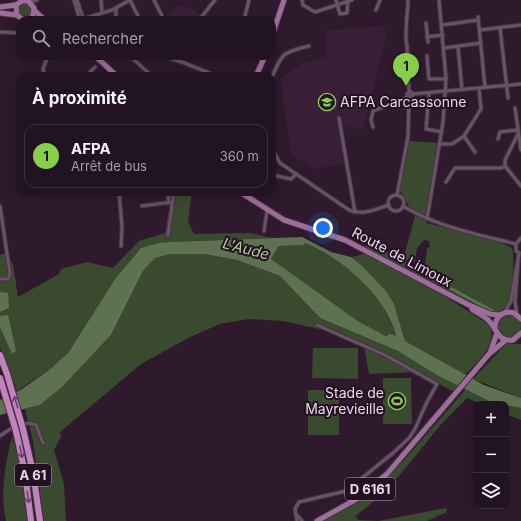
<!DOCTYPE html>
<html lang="fr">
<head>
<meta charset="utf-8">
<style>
  :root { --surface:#221322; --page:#2e202f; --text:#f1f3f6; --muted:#a29ea5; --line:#3f3240; --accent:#87cf4b }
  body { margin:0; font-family:Inter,sans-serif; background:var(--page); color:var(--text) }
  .controls { position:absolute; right:12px; bottom:12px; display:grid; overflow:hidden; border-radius:8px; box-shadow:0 4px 16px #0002 }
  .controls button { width:36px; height:36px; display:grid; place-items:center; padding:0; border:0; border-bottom:1px solid var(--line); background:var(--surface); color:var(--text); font:20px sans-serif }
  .you { position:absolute; left:323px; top:228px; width:14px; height:14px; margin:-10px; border:3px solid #fff; border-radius:50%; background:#1a73e8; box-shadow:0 0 0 6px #1a73e833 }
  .badge { display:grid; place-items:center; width:26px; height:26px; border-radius:50%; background:var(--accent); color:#111; font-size:13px; font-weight:700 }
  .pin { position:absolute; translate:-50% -33px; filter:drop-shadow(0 1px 2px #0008) }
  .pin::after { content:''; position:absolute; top:21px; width:14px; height:12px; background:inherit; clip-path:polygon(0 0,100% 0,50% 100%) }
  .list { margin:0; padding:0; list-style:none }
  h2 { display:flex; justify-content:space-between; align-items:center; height:52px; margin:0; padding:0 16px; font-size:17px }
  h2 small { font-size:13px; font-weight:400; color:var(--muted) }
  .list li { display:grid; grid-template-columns:26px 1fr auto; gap:12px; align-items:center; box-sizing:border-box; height:64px; margin:0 8px 8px; padding:0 8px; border:1px solid var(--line); border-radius:12px }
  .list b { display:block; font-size:15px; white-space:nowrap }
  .list p { margin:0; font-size:13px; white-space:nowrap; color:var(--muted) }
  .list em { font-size:13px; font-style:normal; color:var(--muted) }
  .icon { flex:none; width:22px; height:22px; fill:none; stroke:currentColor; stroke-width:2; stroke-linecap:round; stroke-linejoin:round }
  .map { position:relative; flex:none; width:521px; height:521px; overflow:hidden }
  .search { position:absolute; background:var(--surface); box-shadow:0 4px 16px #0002; left:16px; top:16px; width:260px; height:44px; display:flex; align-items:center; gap:10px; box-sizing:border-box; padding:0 14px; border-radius:12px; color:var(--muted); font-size:15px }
  .panel { position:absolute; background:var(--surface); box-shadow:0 4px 16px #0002; left:16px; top:72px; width:260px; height:124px; border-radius:12px }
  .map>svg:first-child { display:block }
  .built { fill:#391e37 }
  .green { fill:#3a4a2f }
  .water { fill:#5e7151; fill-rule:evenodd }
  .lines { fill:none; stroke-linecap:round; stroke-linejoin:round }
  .canal { stroke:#5e7151; stroke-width:3 }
  .street-casing { stroke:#443343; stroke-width:5 }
  .primary-casing { stroke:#443343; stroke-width:7 }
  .highway-casing { stroke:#443343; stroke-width:8 }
  .street { stroke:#695167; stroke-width:3 }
  .primary { stroke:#9e6e9b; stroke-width:5 }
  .highway { stroke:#c182bd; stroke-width:6 }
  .highway-bridge-casing { stroke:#443343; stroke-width:8; stroke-linecap:butt }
  .highway-bridge { stroke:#c182bd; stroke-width:6 }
  .oneway { stroke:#6b4368 }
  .labels { text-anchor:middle; stroke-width:4; stroke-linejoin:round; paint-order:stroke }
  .shield { fill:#241023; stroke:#ac9dac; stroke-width:1 }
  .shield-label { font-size:13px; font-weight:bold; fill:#e7d9e6 }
  .poi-label { font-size:14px; fill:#e7d9e6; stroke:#241023; text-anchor:start }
  .street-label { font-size:14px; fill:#e7d9e6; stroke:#241023 }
  .water-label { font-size:15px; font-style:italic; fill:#adcf97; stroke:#241023 }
</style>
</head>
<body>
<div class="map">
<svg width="521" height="521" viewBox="0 0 521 521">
  <rect width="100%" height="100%" fill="#2e192d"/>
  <g class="built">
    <path d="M 177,5 L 193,9 L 200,14 L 195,20 L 169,20 L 166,17 Z"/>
    <path d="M 385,26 L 385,43 L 363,130 L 342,126 L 349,163 L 313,169 L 291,155 L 280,79 L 302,63 L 327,56 L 325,30 Z"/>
  </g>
  <g class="green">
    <circle cx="25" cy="10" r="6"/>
    <path d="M 409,141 L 438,143 L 426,223 L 495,240 L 512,248 C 515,258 513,304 506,310 C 501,314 493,313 487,313 L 365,247 L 368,241 L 424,272 L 427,248 L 430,247 L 429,241 L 424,240 L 417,248 L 415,262 L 403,260 L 415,216 L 397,186 Z"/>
    <path d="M 172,192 L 192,192 L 188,222 L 194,234 L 250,233 L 272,238 L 169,242 L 141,248 L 115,279 L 68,353 L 49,370 L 17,391 L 0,347 L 0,255 L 5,253 L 13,264 L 18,297 L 59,274 L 61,269 L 87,262 L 113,268 L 139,241 L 165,233 Z"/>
    <path d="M 305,243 C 343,258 386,296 396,337 C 360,334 301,281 271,259 L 279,246 L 303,245 Z"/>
    <path d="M 368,253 L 437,291 L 491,326 C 495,349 479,359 465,375 L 405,341 L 394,304 L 386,291 L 351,257 Z"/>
    <path d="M 170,254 L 204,254 L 237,260 L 280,276 L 320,318 L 398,351 L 458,385 L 454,392 L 417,372 L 369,374 L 364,346 L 350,342 L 329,331 L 283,321 L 249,319 L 220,324 L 190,337 L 141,364 L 60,432 L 61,437 L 54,450 L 64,484 L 66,521 L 44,521 L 33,441 L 25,409 L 40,405 L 62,387 L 111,335 L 143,271 L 155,257 Z"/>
    <circle cx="509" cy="326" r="12"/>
    <path d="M 506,344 L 521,344 L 521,398 L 473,379 Z"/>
    <path d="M 313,348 L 358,348 L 358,379 L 312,378 Z"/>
    <path d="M 383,378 L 411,378 L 412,424 L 383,424 Z"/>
    <path d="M 466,389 L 491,402 L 501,404 L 481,404 L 467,398 C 456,410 443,421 433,434 C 409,464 388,493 355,516 L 358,520 L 378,521 L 446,508 L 447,512 L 427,521 L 322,521 L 364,499 L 405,459 Z"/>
    <rect x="308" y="390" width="31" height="45"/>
    <path d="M 506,405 L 521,408 L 521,420 L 506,414 Z"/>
    <path d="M 12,437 L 18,453 L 28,521 L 6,521 C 0,494 5,464 12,437 Z"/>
  </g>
  <g class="water">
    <path d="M 302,237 L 331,252 L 351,257 L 361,265 L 386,291 L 394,304 L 405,341 L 484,385 L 521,398 L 521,408 L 491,402 L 437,375 L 398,351 L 320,318 L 280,276 L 237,260 L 204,254 L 170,254 L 155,258 L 143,271 L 111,335 L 62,387 L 40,405 L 0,415 L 0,400 L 22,389 L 49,370 L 68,353 L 115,279 L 141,248 L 159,243 L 169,242 ZM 305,243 C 341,257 387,297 396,336 L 390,334 L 386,336 L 359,322 L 271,259 L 279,246 L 303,245 Z"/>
    <path d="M 0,292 L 8,293 L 9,308 L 0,312 Z"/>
    <path d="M 8,315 L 16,351 L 12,354 L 0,327 L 0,316 Z"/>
  </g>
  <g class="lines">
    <path class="canal" d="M 408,265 L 496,313"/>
    <defs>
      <g id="street">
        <path d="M 74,0 L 80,20"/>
        <path d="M 77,0 L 83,18"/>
        <path d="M 101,0 L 102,12"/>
        <path d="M 130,0 L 140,20"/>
        <path d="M 154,0 L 164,20"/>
        <path d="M 302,0 L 303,5 L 315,12 L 352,0"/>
        <path d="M 336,0 L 340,14 L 347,13 L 348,1"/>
        <path d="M 408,0 C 408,11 404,38 407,45 L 409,92"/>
        <path d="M 30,2 L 37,0"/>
        <path d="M 376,10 L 380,0"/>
        <path d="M 478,17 L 485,87"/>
        <path d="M 80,20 L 112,10 L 130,0"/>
        <path d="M 116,20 L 116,8"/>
        <path d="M 199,20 L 215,0"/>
        <path d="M 244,20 L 249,0"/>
        <path d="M 426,23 L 428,42"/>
        <path d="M 442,25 L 478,20"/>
        <path d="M 500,28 L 508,98"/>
        <path d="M 480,30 L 521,25"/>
        <path d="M 0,32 L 18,33 L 20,26"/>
        <path d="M 427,37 L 443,35"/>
        <path d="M 458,47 L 462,90"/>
        <path d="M 444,48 L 481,43"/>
        <path d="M 130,56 L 152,76"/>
        <path d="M 162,56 L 182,62 L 217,76"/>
        <path d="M 427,56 L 429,79 L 446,79"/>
        <path d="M 45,76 L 43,69 L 48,56"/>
        <path d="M 86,76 L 95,67"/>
        <path d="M 272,77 C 283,52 282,53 309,46"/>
        <path d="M 413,94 L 521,84"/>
        <path d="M 429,94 L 426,129 L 442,132"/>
        <path d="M 515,108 L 521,150"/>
        <path d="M 339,118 L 355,212"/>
        <path d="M 373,127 L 371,120 L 373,111 L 408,97"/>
        <path d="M 518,134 L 505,160 L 505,166 L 521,186"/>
        <path d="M 272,135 L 274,152 L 280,163 L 349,210 C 363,216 376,209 389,205"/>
        <path d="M 464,136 L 475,152"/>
        <path d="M 498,139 L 500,132 L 517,130"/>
        <path d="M 440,144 L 452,144 L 464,136 L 481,109 L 479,88"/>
        <path d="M 272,175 L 291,179 L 295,175"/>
        <path d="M 446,182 L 455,168 L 501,168 L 505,166"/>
        <path d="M 119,192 L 122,227 L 121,246"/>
        <path d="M 397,195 L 408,137 L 409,98 L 407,94 L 411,92 L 413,95 L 409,98"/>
        <circle cx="396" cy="203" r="8"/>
        <path d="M 168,203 L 169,192"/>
        <path d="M 0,206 L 10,274 L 8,279 L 0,279"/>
        <path d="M 142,206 L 172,202"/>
        <path d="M 403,206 C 437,227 477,234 516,244"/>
        <path d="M 427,219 L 443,122 L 446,79 L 439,0"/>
        <path d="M 264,231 L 267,211"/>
        <path d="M 168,235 L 174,192"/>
        <path d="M 519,253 L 516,251 L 516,244 L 521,238"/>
        <path d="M 505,312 L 511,301 L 519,253"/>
        <path d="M 517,315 L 515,301 L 518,261"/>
        <path d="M 0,436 C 9,429 24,419 36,425 L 43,443"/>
        <path d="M 297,515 L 302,521"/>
        <path d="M 297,521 L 295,509 L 299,502 L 346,491 L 393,453 L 409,438 L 415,429 L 426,404 L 437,384 L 385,355 L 317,325"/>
      </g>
      <g id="primary">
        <path d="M 0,7 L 16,5"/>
        <path d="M 35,11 L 45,20"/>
        <path d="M 0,13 L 17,15 L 22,19 L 35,20"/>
        <path d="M 17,15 L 16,5 L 22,1 L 28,1 L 34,8 L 33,15 L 30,19"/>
        <path d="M 272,36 L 284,0"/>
        <path d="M 95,56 L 117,76"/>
        <path d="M 256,76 L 265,56"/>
        <path d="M 240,192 L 284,220 L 345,240 L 467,304 L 490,314 L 500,315"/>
        <path d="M 472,309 C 477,313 483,315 488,320 C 497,328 497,342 513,340 L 521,333"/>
        <path d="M 495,328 C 495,317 503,310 514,313 L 521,319"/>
        <path d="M 490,353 L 497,333"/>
        <path d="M 317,521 L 355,500 L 387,474 L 489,354 L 506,340"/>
      </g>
      <g id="highway">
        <path d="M 0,355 L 7,374"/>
        <path d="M 23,429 L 33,472 L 40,521"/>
        <path d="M 16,431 L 25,473 L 31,521"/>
      </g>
    </defs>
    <use href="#street" class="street-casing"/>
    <use href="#primary" class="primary-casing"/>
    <use href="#highway" class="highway-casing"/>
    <use href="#street" class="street"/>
    <use href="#primary" class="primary"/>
    <use href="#highway" class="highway"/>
    <defs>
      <g id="highway-bridge">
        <path d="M 7,374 L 23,429"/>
        <path d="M 0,378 L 16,431"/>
      </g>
    </defs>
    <use href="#highway-bridge" class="highway-bridge-casing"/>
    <use href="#highway-bridge" class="highway-bridge"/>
  </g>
  <defs><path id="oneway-shaft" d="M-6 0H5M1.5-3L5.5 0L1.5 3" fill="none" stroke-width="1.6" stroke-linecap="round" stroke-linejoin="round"/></defs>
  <g class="oneway">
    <use href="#oneway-shaft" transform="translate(16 402) rotate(-107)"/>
    <use href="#oneway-shaft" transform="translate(21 452) rotate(78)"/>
    <use href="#oneway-shaft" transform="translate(28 497) rotate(82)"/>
  </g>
  <defs>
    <symbol id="university-ring" viewBox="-11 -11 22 22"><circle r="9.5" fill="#241023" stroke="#87cf4b" stroke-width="1.5"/><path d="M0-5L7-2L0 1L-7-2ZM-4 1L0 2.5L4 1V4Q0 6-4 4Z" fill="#87cf4b"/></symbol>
    <symbol id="stadium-ring" viewBox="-11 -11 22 22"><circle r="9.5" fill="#241023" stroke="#87cf4b" stroke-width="1.5"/><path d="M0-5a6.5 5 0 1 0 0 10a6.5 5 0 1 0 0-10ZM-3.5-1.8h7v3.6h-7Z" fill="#87cf4b"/></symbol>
  </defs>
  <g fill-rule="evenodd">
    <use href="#university-ring" x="317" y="92" width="20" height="20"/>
    <use href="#stadium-ring" x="387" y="391" width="20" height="20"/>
  </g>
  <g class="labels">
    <g class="shield">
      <rect x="15" y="464" width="36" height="22" rx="3"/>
      <rect x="345" y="478" width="50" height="22" rx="3"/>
    </g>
    <g class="shield-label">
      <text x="33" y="480">A 61</text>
      <text x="370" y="494">D 6161</text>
    </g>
    <g class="poi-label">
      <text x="340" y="107">AFPA Carcassonne</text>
      <text x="384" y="398" text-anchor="end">Stade de<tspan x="384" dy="16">Mayrevieille</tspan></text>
    </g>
    <g class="street-label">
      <text transform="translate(402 257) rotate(28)" y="5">Route de Limoux</text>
    </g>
    <g class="water-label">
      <text transform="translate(246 249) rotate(15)" y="5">L'Aude</text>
    </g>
  </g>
</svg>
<div class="controls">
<button>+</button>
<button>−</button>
<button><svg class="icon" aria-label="layers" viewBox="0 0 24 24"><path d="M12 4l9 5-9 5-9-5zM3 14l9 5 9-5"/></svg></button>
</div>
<div class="you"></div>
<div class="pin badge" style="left:406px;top:86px">1</div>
<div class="search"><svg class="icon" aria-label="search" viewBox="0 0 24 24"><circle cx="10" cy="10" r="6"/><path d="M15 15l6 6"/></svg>Rechercher</div>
<section class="panel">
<h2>À proximité<small></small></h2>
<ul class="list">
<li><span class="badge">1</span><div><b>AFPA</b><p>Arrêt de bus</p></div><em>360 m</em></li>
</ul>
</section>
</div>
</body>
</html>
